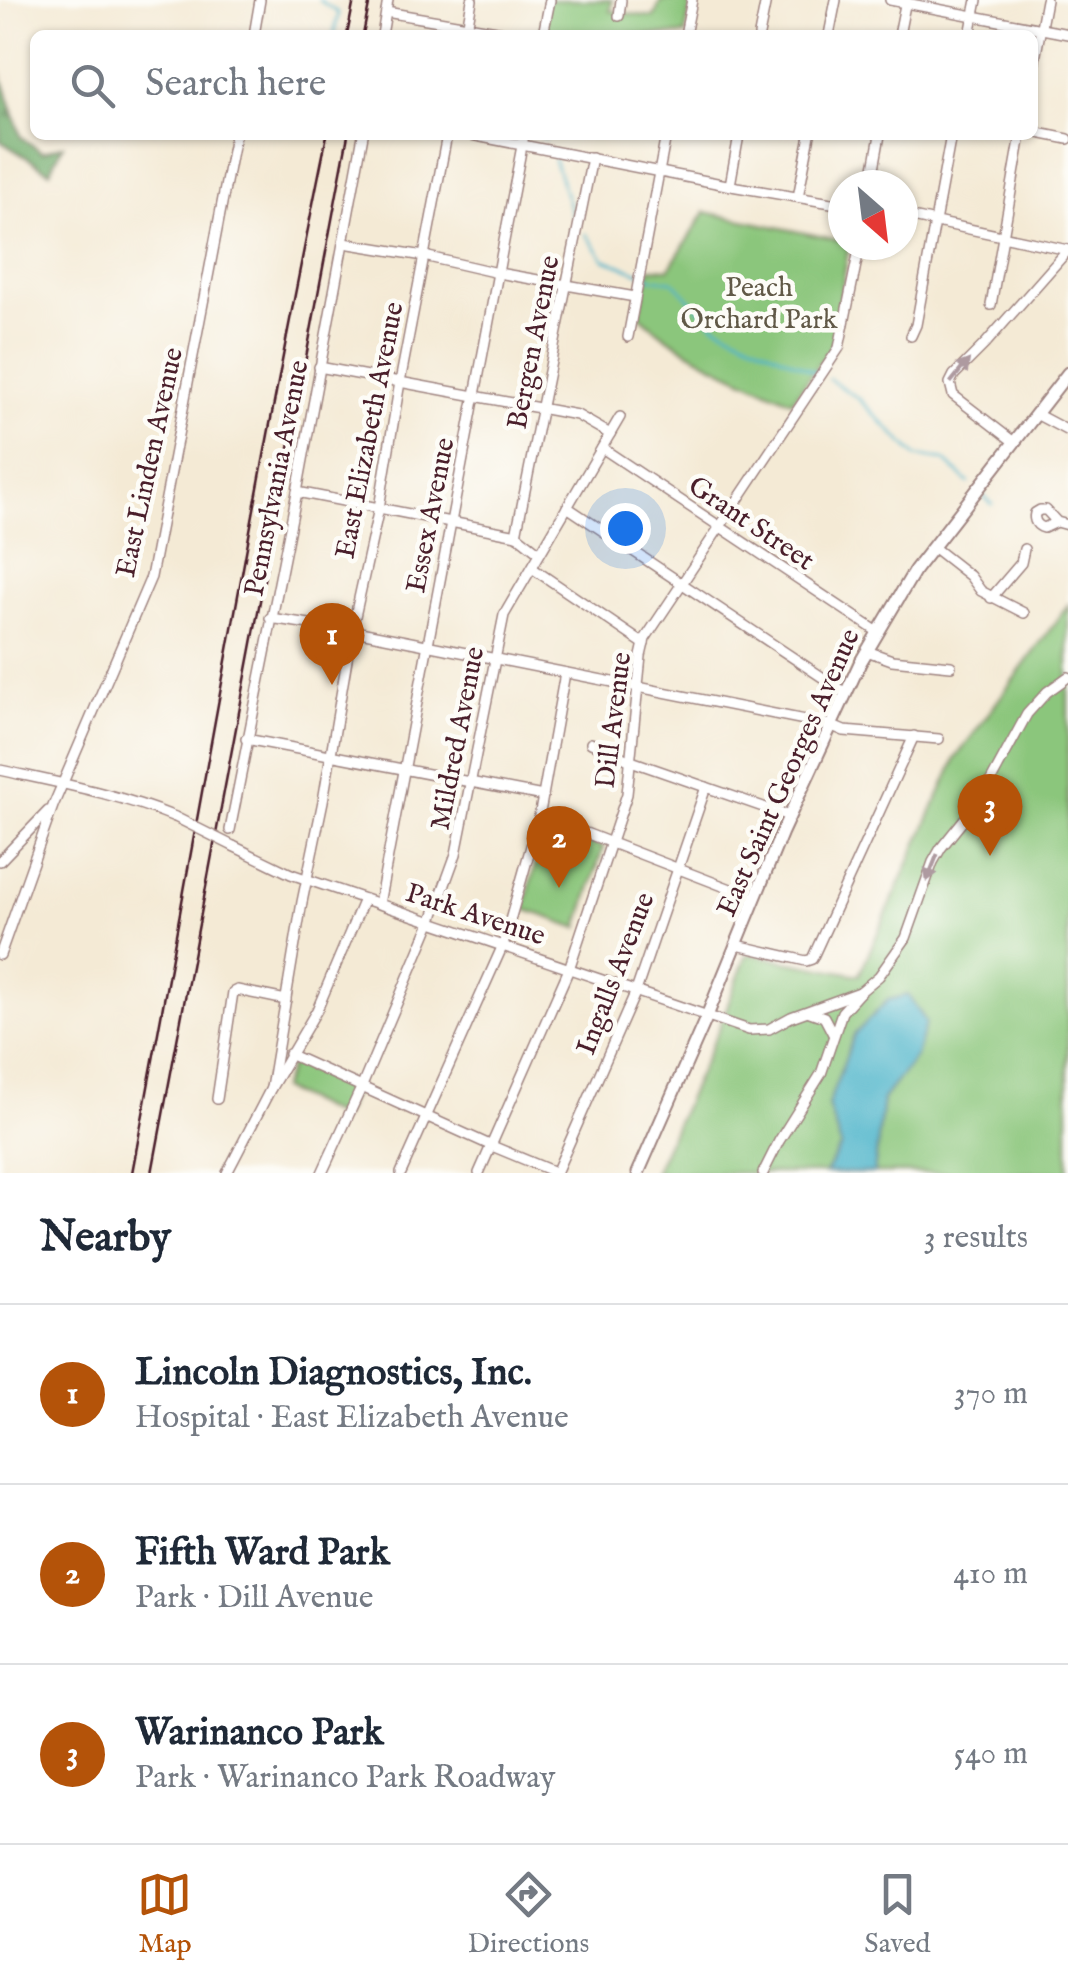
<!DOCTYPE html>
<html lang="en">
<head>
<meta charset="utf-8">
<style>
  :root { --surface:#fff; --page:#f2f2f3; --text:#1f2937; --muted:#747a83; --line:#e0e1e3; --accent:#b45309 }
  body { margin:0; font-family:"IM FELL English",serif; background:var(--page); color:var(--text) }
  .compass { position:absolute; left:828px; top:170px; width:90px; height:90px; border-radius:50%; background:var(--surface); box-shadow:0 2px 8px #0004; rotate:152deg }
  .you { position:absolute; left:625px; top:528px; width:35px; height:35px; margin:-25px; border:8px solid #fff; border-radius:50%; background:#1a73e8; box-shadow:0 0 0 15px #1a73e833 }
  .badge { display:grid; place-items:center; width:65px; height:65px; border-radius:50%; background:var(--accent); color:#fff; font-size:32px; font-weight:700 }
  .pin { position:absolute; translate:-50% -82px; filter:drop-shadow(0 2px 5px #0008) }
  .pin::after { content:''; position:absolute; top:52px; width:35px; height:30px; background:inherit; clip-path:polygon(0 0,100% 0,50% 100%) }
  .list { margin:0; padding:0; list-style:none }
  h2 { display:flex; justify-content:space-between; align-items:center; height:130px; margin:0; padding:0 40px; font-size:42px }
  h2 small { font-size:32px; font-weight:400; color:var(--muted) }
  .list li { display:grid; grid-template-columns:65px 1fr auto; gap:30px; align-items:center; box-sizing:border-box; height:180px; padding:0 40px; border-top:2px solid var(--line) }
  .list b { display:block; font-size:38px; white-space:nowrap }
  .list p { margin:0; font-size:32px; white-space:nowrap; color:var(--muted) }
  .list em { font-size:32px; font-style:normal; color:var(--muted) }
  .icon { flex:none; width:55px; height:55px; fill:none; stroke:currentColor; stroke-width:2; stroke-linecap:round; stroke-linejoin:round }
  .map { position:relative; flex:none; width:1068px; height:1173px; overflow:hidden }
  .search { position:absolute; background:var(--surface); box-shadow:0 2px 8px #0004; left:30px; right:30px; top:30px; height:110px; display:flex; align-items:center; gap:25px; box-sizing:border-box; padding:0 35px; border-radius:15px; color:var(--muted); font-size:38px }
  .sheet { height:670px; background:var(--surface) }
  nav { display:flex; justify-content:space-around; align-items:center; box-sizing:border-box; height:140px; border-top:2px solid var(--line); background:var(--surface); font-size:28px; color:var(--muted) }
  nav a { display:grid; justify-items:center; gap:5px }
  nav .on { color:var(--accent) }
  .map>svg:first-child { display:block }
  .forest { fill:url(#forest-firs); stroke:#5d654b; stroke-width:2.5 }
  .park { fill:#8bc67b; stroke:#6a7253; stroke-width:2.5 }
  .water { fill:#4cb4ca; stroke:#4b6a7a; stroke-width:2.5 }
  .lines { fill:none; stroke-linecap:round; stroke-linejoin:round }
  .stream { stroke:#4cb4ca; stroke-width:2.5 }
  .minor-casing { stroke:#9f8480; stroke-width:12 }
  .major-casing { stroke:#9f8480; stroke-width:15 }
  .minor { stroke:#fff; stroke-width:9 }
  .major { stroke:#fff; stroke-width:11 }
  .rail { stroke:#4a1f2b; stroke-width:2.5 }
  .minor-bridge-casing { stroke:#9f8480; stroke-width:12; stroke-linecap:butt }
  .minor-bridge { stroke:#fff; stroke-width:9 }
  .oneway { fill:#ae9aa0 }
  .labels { text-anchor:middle; stroke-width:9; stroke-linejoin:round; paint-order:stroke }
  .park-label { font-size:28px; fill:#615947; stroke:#fdfcf7 }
  .street-label { font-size:28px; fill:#4a1f2b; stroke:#fdfcf7 }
</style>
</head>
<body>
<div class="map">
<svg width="1068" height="1173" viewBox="0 0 1068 1173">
  <defs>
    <pattern id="forest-firs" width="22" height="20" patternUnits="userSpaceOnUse" patternTransform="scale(2.5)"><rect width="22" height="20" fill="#70ab6b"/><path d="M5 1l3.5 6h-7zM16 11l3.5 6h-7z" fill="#5e8b58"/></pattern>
  </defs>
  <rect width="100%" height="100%" fill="#fdfcf7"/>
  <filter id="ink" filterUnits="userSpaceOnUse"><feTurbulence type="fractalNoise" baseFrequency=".01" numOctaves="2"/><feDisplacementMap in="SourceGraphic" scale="20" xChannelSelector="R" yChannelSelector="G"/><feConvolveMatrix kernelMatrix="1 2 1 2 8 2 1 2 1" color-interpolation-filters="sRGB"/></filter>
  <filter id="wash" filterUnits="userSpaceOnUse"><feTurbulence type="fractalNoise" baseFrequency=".0048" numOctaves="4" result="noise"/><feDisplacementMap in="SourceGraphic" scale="40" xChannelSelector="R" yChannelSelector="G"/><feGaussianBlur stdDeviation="2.25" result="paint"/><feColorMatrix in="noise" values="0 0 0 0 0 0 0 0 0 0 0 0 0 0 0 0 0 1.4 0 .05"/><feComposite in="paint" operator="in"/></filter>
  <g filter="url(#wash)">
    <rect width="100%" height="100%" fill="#f4ead5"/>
    <path class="forest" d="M 0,71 L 21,137 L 42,152 L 63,145 L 50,172 L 0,141 Z"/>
    <g class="park">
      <path d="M 547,0 L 612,0 L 610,11 L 654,17 L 661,0 L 692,0 L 685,35 L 540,35 Z"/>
      <path d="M 705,212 L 843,241 L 843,245 L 849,245 L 833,344 L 792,401 C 738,377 683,355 639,315 L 650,268 L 669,269 Z"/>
      <path d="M 1068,605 L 1068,1173 L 654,1173 L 718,1031 L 746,956 L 749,954 L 859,975 L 956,758 Z"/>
      <path d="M 545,827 L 603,847 L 578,928 L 524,909 Z"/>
      <path d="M 292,1062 L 355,1090 L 342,1118 L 281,1089 Z"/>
    </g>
    <path class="water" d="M 908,995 L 926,1022 L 916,1056 L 883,1099 L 874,1173 L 825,1173 L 841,1146 L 828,1105 L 854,1035 L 888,1000 Z"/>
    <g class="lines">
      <g class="stream">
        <path d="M 319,0 L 338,13 L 334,35"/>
        <path d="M 541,135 L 545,139"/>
        <path d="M 554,159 L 573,217"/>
        <path d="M 586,234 L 604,259 L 655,279 L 673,281 L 713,324 L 817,373"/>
        <path d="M 829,379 L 858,398 L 916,456 L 944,460 L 969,483"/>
        <path d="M 984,496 L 992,504"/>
      </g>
    </g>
  </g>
  <g filter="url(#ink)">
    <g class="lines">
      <defs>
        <g id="minor">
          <path d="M 890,0 L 1068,34"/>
          <path d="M 386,12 L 521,35"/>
          <path d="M 619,16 L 621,0"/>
          <path d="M 254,35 L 260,0"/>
          <path d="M 382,35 L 388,0"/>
          <path d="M 466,35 L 472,0"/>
          <path d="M 543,35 L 550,0"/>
          <path d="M 685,35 L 692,0"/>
          <path d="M 759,35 L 766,0"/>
          <path d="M 829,35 L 836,0"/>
          <path d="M 899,35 L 906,0"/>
          <path d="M 970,35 L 977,0"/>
          <path d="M 1033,70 L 1046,0"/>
          <path d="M 1033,132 L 1068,139"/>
          <path d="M 471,135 L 737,187 L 843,205"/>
          <path d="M 730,185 L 739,135"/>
          <path d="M 871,185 L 880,135"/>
          <path d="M 798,197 L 810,135"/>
          <path d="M 903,215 L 1068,250"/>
          <path d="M 344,243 L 424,256 L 498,273 L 635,297"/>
          <path d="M 991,305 L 1021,135"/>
          <path d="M 911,336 L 916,325 L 951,135"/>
          <path d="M 628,337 L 666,135"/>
          <path d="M 319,367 L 577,415 L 610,434"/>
          <path d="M 1036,414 L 1068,431"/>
          <path d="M 1014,442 L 953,395 L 950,383 L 954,375 L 985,344 L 1068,250"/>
          <path d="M 602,448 L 878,632"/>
          <path d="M 297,492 L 517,535 L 540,553"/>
          <path d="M 567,507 L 846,693"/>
          <path d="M 1057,522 L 1044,528 C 1037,526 1033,521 1035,513 L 1040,510 L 1046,510 L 1057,522 L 1068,525"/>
          <path d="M 516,535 L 592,158"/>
          <path d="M 933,547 L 970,576 L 981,591 L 1024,613"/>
          <path d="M 532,568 L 644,644"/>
          <path d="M 991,598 L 1021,563 L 1024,549"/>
          <path d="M 270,618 L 355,631 L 830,725 L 844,731 L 939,739"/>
          <path d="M 867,651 L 892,660 L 951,666"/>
          <path d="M 246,739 L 543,796"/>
          <path d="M 591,743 L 631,761 L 789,816"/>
          <path d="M 0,770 C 59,783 119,794 175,817"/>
          <path d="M 539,815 L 754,898"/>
          <path d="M 230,830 L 297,492 L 363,135"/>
          <path d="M 233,846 L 291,874 L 749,1030 L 769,1029 L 791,1017 L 860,992"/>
          <path d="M 0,861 L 48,811"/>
          <path d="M 379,904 L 524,135"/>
          <path d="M 737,945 L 806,961 L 812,959 L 914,736"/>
          <path d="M 0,955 L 53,806 L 151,577 L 235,135"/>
          <path d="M 810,1012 L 824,1017 L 833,1034"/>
          <path d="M 289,1054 L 492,1146 L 557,1173"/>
          <path d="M 271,1088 L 302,902 L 323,801 L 352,630 L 379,508 L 400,382 L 447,135"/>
          <path d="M 217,1099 L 233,992 L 237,990 L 286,1000"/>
          <path d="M 227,1173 L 271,1088 L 317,1010 L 364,899"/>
          <path d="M 322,1173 L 362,1086 L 432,920 L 456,854 L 504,615 L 620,417"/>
          <path d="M 401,1173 L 503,945 L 539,818 L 565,673"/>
          <path d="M 479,1173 L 569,969 L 627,794 L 641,656 L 645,639 L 839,348 L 860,245"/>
          <path d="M 556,1173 L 636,991 L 706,787"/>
          <path d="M 763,1173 L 779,1141 L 821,1074 L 842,1012 L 860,992 L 879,976 L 906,938 L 933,862 L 941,848 L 982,797 L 1027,714 L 1047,692 L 1068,677"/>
        </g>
        <path id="major" d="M 638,1173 L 707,1016 L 782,832 L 860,663 L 915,570 L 1068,373"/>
      </defs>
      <use href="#minor" class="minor-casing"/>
      <use href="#major" class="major-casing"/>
      <use href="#minor" class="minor"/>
      <use href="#major" class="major"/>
      <g class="rail">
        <path d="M 347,35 L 354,0"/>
        <path d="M 363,35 L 370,0"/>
        <path d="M 132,1173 C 197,827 256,480 327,135"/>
        <path d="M 152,1173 L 348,135"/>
      </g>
      <defs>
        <path id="minor-bridge" d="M 175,817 L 233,846"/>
      </defs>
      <use href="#minor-bridge" class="minor-bridge-casing"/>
      <use href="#minor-bridge" class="minor-bridge"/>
    </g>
    <defs><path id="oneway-solid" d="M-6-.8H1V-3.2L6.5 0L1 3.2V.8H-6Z" transform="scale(2.5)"/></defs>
    <g class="oneway">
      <use href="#oneway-solid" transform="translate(960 371) rotate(-51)"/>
      <use href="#oneway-solid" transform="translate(932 868) rotate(112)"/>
    </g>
  </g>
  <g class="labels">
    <g class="park-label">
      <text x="759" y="296">Peach<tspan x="759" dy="32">Orchard Park</tspan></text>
    </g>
    <g class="street-label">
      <text transform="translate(532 342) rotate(-79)" y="10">Bergen Avenue</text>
      <text transform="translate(368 430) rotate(-79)" y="10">East Elizabeth Avenue</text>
      <text transform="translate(148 462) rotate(-78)" y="10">East Linden Avenue</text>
      <text transform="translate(275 478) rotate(-79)" y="10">Pennsylvania Avenue</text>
      <text transform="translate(429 515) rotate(-79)" y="10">Essex Avenue</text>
      <text transform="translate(752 522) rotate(34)" y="10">Grant Street</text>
      <text transform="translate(612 720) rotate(-83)" y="10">Dill Avenue</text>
      <text transform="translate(456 738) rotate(-79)" y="10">Mildred Avenue</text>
      <text transform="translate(787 772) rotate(-66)" y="10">East Saint Georges Avenue</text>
      <text transform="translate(476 913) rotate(18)" y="10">Park Avenue</text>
      <text transform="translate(614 973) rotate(-69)" y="10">Ingalls Avenue</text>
    </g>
  </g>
</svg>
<svg class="compass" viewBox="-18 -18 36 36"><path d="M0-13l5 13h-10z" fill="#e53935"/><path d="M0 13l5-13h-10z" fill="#747a83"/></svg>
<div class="you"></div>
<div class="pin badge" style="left:332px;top:685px">1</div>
<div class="pin badge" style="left:559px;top:888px">2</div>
<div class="pin badge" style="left:990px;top:856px">3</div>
<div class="search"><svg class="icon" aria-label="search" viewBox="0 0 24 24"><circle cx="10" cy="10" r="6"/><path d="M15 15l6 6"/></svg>Search here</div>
</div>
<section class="sheet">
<h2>Nearby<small>3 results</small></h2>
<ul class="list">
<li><span class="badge">1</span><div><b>Lincoln Diagnostics, Inc.</b><p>Hospital · East Elizabeth Avenue</p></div><em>370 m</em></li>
<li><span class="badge">2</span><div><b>Fifth Ward Park</b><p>Park · Dill Avenue</p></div><em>410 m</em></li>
<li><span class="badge">3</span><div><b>Warinanco Park</b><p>Park · Warinanco Park Roadway</p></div><em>540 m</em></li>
</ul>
</section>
<nav>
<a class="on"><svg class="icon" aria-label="map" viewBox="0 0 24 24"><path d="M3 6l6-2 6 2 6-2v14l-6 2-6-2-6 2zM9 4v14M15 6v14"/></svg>Map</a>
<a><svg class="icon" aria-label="directions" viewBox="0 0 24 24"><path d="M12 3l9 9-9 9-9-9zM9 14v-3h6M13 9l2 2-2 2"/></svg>Directions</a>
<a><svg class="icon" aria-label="saved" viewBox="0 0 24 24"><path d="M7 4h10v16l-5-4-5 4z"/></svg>Saved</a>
</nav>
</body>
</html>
